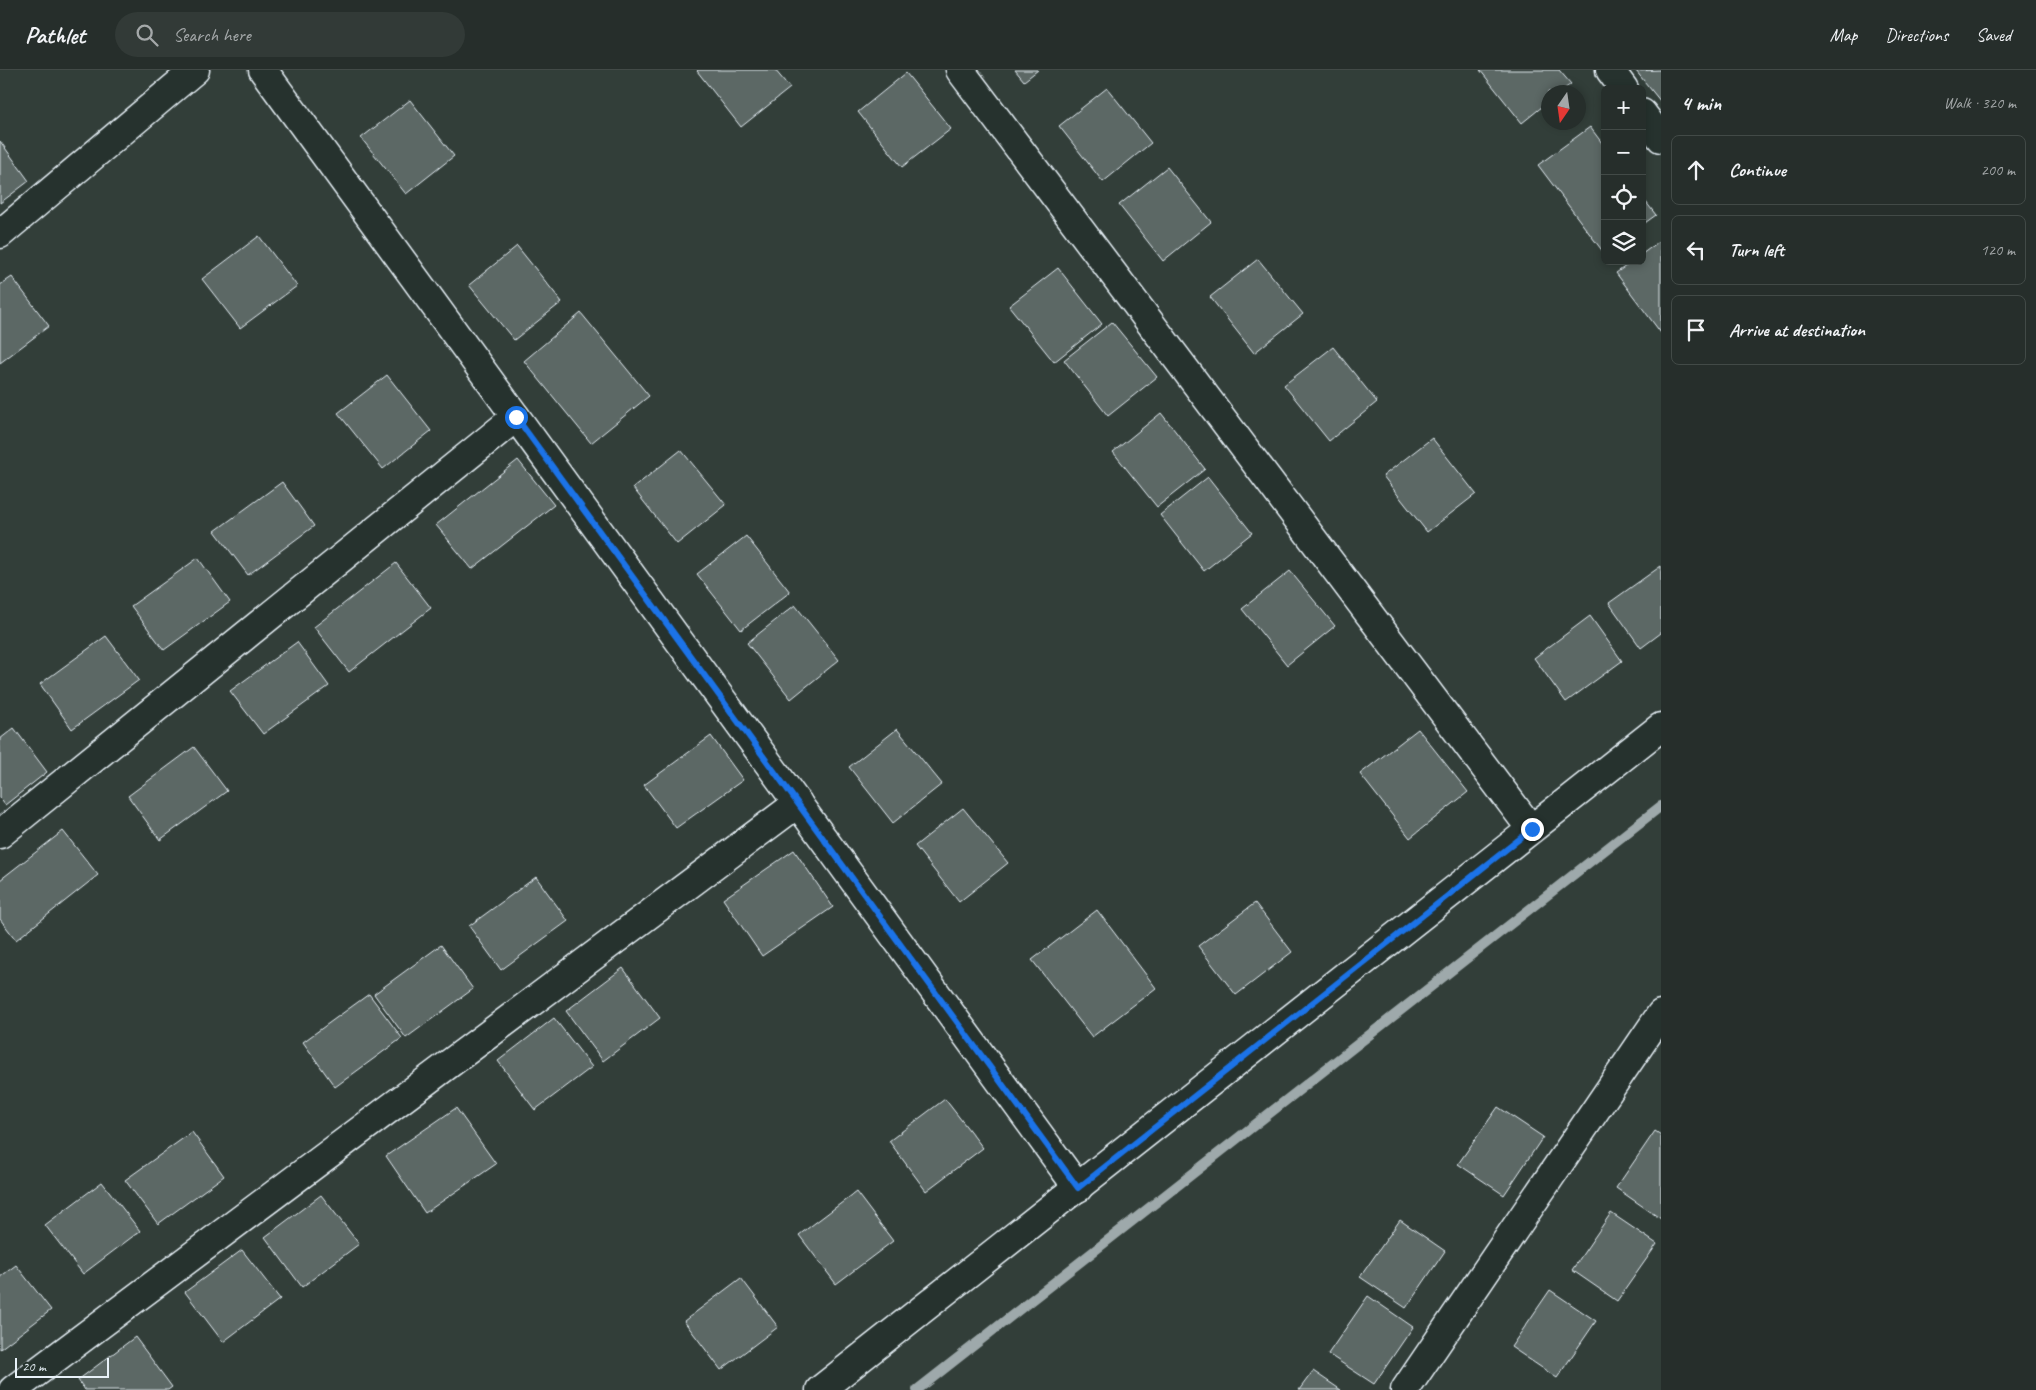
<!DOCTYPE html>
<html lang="en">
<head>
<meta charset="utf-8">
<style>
  :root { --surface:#262e2b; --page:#323a37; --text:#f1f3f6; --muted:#a4a8a9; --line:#424a47 }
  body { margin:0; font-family:Caveat,sans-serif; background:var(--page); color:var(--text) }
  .controls { position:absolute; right:15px; top:15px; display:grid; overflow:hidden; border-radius:8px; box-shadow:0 2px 8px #0003 }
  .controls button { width:45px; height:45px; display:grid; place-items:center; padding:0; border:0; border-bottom:1px solid var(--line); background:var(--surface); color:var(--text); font:25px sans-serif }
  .compass { position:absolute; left:1541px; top:15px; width:45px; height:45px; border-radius:50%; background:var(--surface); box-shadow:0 2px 8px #0003; rotate:193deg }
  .scale { position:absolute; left:15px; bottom:12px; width:94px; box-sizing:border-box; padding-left:5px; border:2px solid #e8f1f8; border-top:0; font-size:14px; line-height:18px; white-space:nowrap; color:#e8f1f8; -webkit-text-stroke:4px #26332d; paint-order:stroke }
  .stop { position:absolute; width:15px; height:15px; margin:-11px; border:4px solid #1a73e8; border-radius:50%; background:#fff }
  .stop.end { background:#1a73e8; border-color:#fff; box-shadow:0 1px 5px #0008 }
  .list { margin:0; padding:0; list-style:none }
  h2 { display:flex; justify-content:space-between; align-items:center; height:65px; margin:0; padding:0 20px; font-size:21px }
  h2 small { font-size:16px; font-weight:400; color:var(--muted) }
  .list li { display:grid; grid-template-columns:32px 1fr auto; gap:15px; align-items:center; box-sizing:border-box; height:70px; margin:0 10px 10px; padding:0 10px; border:1px solid var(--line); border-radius:8px }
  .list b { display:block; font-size:19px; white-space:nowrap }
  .list em { font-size:16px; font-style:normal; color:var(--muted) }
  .icon { flex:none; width:28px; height:28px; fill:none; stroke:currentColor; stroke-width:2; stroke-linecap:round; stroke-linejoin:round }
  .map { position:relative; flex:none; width:1661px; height:1320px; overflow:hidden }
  header { display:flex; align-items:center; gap:30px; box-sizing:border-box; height:70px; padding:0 25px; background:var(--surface); border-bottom:1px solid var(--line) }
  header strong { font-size:24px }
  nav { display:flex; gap:28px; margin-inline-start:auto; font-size:18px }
  .search { width:350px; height:45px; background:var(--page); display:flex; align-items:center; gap:12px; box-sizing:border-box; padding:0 18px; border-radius:28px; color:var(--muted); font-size:19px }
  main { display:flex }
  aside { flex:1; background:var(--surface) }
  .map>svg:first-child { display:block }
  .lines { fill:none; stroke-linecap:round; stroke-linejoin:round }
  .stream { stroke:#9ea9ab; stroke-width:10 }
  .building { fill:#5c6865; stroke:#e8f1f8 }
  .street-casing { stroke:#e8f1f8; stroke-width:31 }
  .street { stroke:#26332d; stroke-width:28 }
  .route { stroke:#1a73e8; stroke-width:6 }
</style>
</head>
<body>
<header>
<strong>Pathlet</strong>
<div class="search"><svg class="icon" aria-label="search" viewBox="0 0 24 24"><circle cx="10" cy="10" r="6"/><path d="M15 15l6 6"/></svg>Search here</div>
<nav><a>Map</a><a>Directions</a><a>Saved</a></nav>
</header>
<main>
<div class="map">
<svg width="1661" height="1320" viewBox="0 0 1661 1320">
  <rect width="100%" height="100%" fill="#323e39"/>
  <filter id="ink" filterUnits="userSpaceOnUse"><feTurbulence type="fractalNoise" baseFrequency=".02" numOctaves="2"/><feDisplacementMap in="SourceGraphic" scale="10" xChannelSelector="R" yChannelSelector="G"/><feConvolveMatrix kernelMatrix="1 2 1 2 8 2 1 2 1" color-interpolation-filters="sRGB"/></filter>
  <g filter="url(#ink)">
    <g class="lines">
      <path class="stream" d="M 917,1320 L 1661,736"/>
    </g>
    <g class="building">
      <path d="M 698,0 L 775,0 L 790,18 L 741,57 L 697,1 Z"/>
      <path d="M 1015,0 L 1038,0 L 1024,11 Z"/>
      <path d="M 1480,0 L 1559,0 L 1571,14 L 1560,22 L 1548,22 L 1548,32 L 1522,53 Z"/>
      <path d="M 1661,0 L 1661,32 L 1636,1 Z"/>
      <path d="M 906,3 L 951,59 L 902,97 L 858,42 Z"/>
      <path d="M 1107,18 L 1151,73 L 1103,112 L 1059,56 Z"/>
      <path d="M 410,30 L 454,86 L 406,124 L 361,68 Z"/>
      <path d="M 1590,57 L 1605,77 L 1604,183 L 1538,95 Z"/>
      <path d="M 0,71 L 29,111 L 0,133 Z"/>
      <path d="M 1167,97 L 1211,152 L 1163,191 L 1119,135 Z"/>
      <path d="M 1642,127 L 1656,145 L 1642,155 Z"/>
      <path d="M 259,166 L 297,216 L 240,258 L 202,209 Z"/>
      <path d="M 1661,170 L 1661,263 L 1616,203 L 1633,191 L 1642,191 L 1642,184 Z"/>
      <path d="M 517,176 L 562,232 L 514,270 L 469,215 Z"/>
      <path d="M 1258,189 L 1303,244 L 1254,283 L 1210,227 Z"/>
      <path d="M 1058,198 L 1102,254 L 1054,292 L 1009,236 Z"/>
      <path d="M 12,207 L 49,256 L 0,293 L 0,215 Z"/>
      <path d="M 581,243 L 649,326 L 591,373 L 524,291 Z"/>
      <path d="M 1112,252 L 1157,307 L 1108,346 L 1064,290 Z"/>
      <path d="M 1333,277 L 1377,332 L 1329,371 L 1284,315 Z"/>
      <path d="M 387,305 L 431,361 L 383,399 L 338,343 Z"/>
      <path d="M 1161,343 L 1205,399 L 1157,437 L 1113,382 Z"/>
      <path d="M 1432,368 L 1476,424 L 1427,462 L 1383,406 Z"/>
      <path d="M 681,380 L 726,435 L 677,474 L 633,418 Z"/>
      <path d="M 518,390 L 554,435 L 472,499 L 436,455 Z"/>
      <path d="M 1208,407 L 1252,463 L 1204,501 L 1160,445 Z"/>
      <path d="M 282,412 L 314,456 L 248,505 L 215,461 Z"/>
      <path d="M 746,466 L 790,522 L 741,560 L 697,504 Z"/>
      <path d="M 198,488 L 230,532 L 164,580 L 131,536 Z"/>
      <path d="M 396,493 L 431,538 L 349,602 L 314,557 Z"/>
      <path d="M 1661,496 L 1661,563 L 1641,578 L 1609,533 Z"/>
      <path d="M 1290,501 L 1335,556 L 1287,595 L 1242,539 Z"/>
      <path d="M 795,535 L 839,590 L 791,629 L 747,573 Z"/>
      <path d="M 1590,546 L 1622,591 L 1566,632 L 1534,588 Z"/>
      <path d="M 106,566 L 139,610 L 72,659 L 40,614 Z"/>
      <path d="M 297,572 L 329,616 L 263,664 L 230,621 Z"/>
      <path d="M 14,658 L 47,702 L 5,735 L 0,728 L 0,669 Z"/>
      <path d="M 897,659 L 942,714 L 893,753 L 849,697 Z"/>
      <path d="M 1418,659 L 1468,722 L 1410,768 L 1360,704 Z"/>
      <path d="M 711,666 L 743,710 L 676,758 L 644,715 Z"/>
      <path d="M 194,677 L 227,721 L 160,770 L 128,726 Z"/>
      <path d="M 963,738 L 1008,793 L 959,832 L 915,776 Z"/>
      <path d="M 63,761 L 98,805 L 16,870 L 0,849 L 0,810 Z"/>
      <path d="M 794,780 L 833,837 L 762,886 L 723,829 Z"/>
      <path d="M 536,807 L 568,851 L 501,900 L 469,856 Z"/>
      <path d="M 1255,833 L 1292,882 L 1236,925 L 1198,876 Z"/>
      <path d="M 1097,840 L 1156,918 L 1092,967 L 1032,890 Z"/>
      <path d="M 441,875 L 473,919 L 406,968 L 374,924 Z"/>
      <path d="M 623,898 L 660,948 L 603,991 L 566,941 Z"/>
      <path d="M 369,924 L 402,968 L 335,1017 L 303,972 Z"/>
      <path d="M 554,948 L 592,997 L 535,1040 L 498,991 Z"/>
      <path d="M 945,1029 L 983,1078 L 926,1121 L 889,1071 Z"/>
      <path d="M 1498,1037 L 1543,1067 L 1504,1125 L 1458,1094 Z"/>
      <path d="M 456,1038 L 496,1094 L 425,1143 L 386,1086 Z"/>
      <path d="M 1655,1061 L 1661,1065 L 1661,1149 L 1616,1118 Z"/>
      <path d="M 192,1062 L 224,1106 L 158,1154 L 125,1110 Z"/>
      <path d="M 102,1112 L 140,1161 L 83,1204 L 45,1155 Z"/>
      <path d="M 856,1122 L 893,1171 L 836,1214 L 799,1165 Z"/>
      <path d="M 321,1125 L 359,1174 L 302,1217 L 265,1167 Z"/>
      <path d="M 1611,1143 L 1657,1174 L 1617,1231 L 1572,1200 Z"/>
      <path d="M 1400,1150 L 1445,1181 L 1406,1238 L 1360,1207 Z"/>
      <path d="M 242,1180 L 280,1229 L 223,1272 L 185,1222 Z"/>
      <path d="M 16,1195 L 51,1240 L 0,1279 L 0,1207 Z"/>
      <path d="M 741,1208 L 778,1257 L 721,1300 L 684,1251 Z"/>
      <path d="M 1550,1220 L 1596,1251 L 1557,1308 L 1511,1277 Z"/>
      <path d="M 1368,1226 L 1413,1257 L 1374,1314 L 1328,1284 Z"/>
      <path d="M 135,1267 L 172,1317 L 168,1320 L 85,1320 L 78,1310 Z"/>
      <path d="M 1313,1301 L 1341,1320 L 1299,1320 Z"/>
    </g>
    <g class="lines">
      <defs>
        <g id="street">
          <path d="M 263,0 L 1078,1118"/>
          <path d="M 960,0 L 1531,759"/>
          <path d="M 1610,0 L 1624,19"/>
          <path d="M 1642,43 L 1661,68"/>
          <path d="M 0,164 L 195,0"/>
          <path d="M 0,764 L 516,347"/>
          <path d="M 13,1320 L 798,733"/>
          <path d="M 820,1320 L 1661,657"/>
          <path d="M 1405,1320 L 1661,944"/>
        </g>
      </defs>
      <use href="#street" class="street-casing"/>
      <use href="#street" class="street"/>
    </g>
  </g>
  <g class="lines" filter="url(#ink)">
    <path class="route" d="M 516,347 L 1078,1118 L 1532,759"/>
  </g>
</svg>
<div class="controls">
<button>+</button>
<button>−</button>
<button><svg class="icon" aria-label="locate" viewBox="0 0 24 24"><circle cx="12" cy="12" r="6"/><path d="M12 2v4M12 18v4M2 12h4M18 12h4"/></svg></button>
<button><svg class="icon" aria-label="layers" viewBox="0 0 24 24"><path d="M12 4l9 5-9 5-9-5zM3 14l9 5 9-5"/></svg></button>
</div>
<svg class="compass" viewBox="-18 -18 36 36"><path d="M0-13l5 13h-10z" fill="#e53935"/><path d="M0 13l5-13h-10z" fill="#a4a8a9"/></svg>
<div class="scale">20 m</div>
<div class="stop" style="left:516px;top:347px"></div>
<div class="stop end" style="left:1532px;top:759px"></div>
</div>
<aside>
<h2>4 min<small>Walk · 320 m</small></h2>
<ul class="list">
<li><svg class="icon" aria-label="ahead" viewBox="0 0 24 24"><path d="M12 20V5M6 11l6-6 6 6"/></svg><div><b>Continue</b></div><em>200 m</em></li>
<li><svg class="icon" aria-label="left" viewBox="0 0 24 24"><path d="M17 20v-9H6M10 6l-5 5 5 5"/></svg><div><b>Turn left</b></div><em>120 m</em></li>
<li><svg class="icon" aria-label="arrive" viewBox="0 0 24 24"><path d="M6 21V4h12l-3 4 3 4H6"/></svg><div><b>Arrive at destination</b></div></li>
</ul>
</aside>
</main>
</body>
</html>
